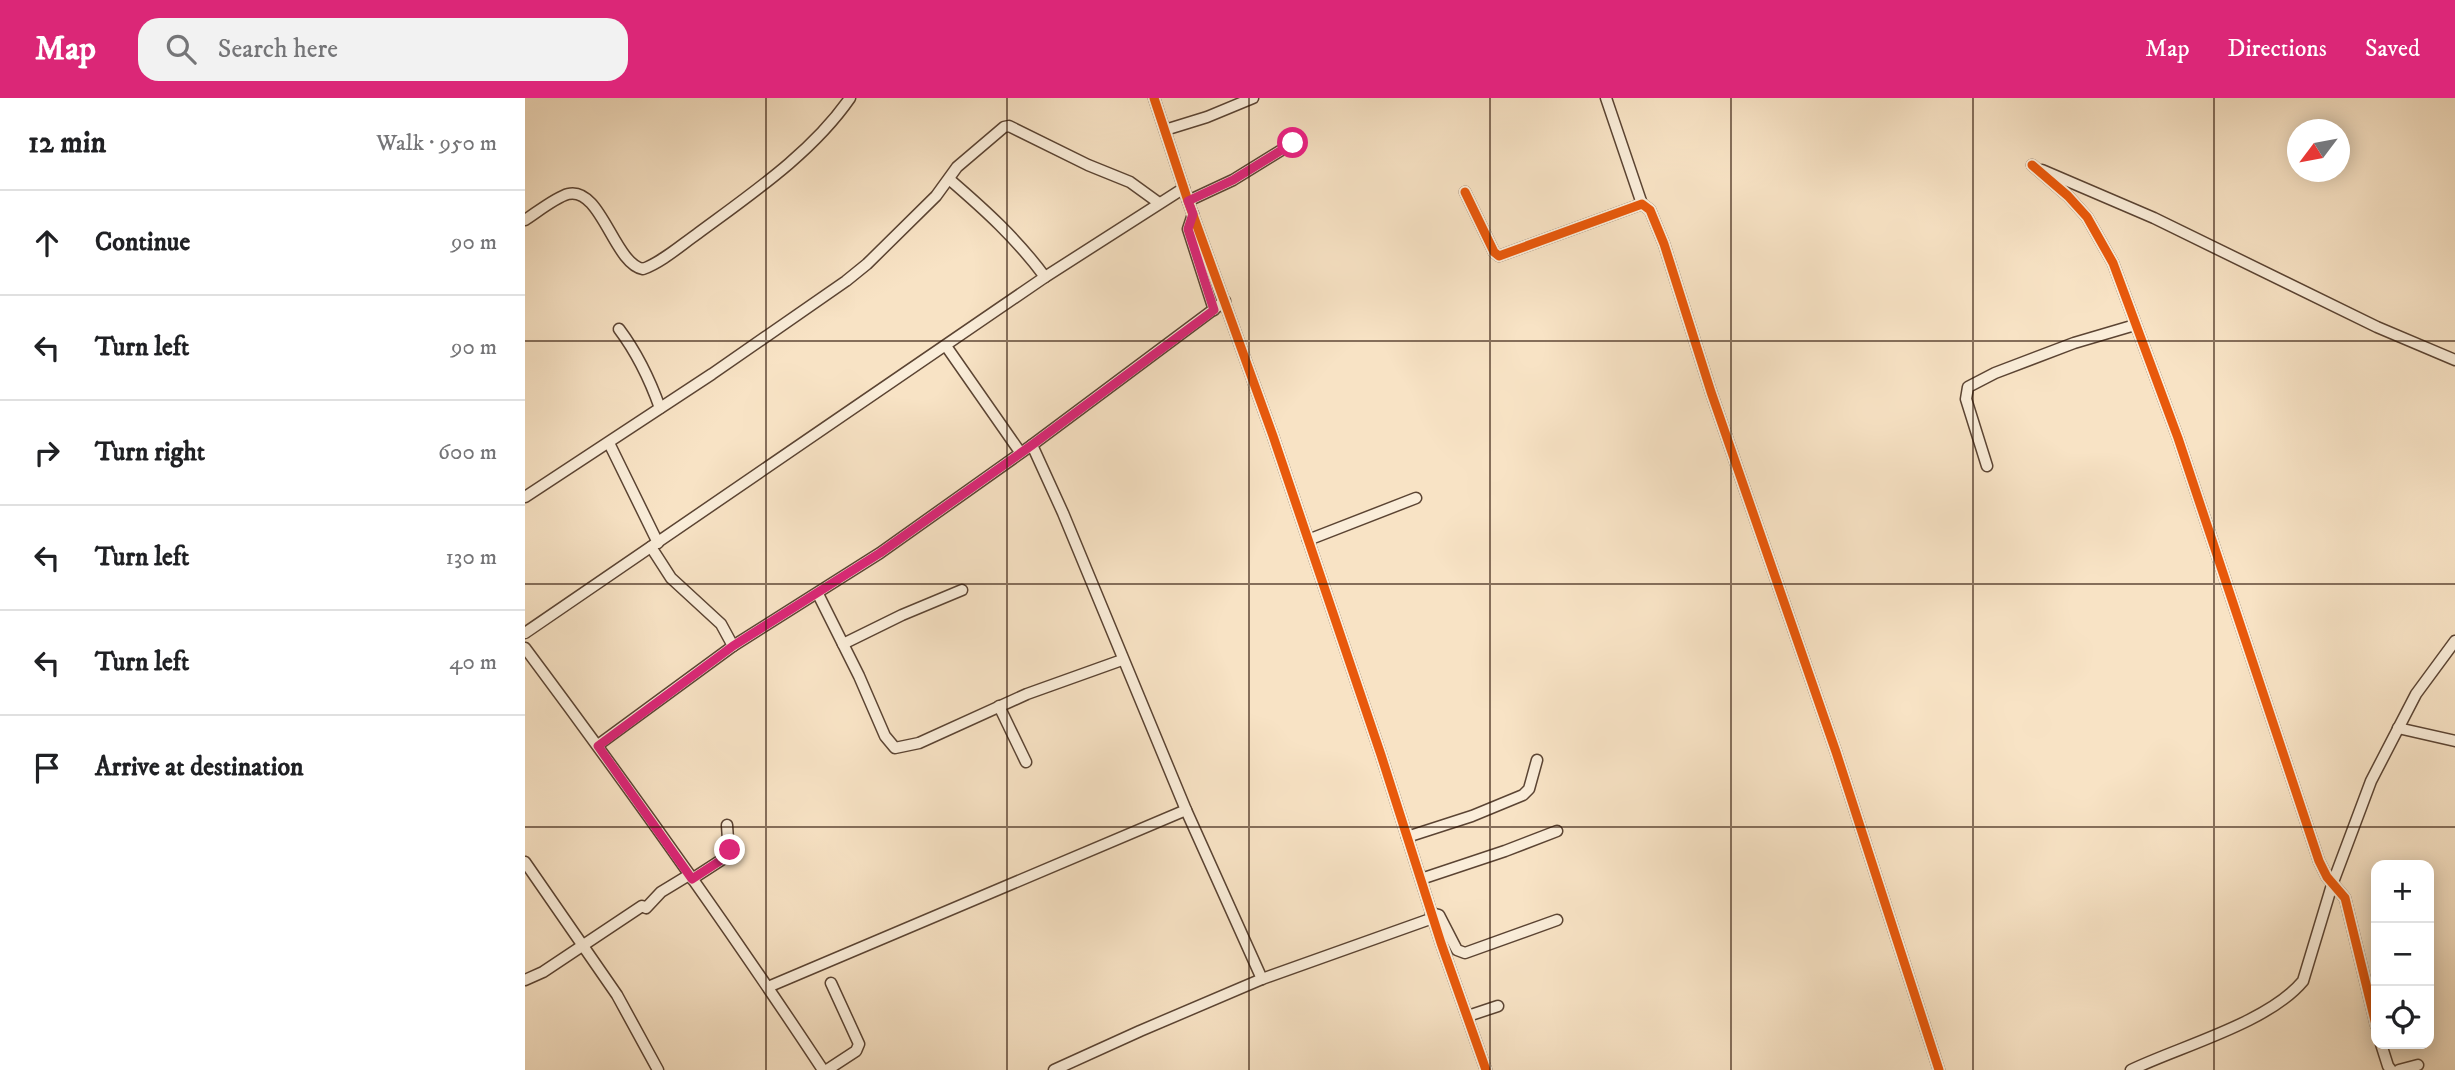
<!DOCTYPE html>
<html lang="en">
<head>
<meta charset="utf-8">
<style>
  :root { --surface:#fff; --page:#f2f2f2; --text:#202124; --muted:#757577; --line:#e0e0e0; --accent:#db2777 }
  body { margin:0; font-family:"IM FELL DW Pica",serif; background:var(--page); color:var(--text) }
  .controls { position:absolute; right:21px; bottom:21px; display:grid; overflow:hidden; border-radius:14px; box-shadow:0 4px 18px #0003 }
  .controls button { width:63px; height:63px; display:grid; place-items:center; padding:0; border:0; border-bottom:2px solid var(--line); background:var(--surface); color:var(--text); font:35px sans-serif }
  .compass { position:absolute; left:1762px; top:21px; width:63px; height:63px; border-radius:50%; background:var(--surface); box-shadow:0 4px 18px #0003; rotate:238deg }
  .stop { position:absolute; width:21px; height:21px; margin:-16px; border:5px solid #db2777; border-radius:50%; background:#fff }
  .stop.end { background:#db2777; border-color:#fff; box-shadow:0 2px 7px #0008 }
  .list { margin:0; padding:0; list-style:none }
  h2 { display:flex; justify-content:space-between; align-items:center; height:91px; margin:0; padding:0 28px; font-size:30px }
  h2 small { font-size:23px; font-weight:400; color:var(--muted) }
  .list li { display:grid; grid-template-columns:46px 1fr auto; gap:21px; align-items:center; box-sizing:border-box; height:105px; padding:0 28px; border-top:2px solid var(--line) }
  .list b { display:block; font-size:26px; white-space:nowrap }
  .list em { font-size:23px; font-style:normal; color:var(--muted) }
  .icon { flex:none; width:38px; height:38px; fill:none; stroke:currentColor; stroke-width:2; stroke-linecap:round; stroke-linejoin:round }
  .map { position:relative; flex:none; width:1930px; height:972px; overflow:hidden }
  header { display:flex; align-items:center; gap:42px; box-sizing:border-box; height:98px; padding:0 35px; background:var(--accent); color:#fff }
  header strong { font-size:33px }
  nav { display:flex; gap:38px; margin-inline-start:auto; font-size:24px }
  .search { width:490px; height:63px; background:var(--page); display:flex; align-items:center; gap:18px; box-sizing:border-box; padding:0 24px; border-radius:21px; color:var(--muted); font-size:26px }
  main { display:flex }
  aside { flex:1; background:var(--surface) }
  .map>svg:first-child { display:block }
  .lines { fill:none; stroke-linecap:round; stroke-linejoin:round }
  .minor-casing { stroke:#5b4433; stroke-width:13 }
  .minor { stroke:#faedd9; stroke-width:10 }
  .cycleway-casing { stroke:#faedd9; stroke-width:13 }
  .cycleway { stroke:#e8590c; stroke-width:9 }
  .route { stroke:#db2777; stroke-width:9 }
  .grid { fill:none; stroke:#270f02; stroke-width:2; stroke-opacity:0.55 }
</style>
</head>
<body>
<header>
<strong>Map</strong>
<div class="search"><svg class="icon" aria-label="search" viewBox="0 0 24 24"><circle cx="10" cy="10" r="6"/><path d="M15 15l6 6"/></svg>Search here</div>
<nav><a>Map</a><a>Directions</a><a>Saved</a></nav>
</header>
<main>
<aside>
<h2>12 min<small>Walk · 950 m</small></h2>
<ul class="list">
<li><svg class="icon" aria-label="ahead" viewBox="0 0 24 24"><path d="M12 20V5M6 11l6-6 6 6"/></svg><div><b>Continue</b></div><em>90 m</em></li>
<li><svg class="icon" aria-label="left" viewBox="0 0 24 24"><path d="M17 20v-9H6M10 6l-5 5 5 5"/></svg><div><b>Turn left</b></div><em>90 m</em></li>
<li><svg class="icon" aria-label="right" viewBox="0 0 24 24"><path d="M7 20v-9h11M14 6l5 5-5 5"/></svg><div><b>Turn right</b></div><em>600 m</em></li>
<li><svg class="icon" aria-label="left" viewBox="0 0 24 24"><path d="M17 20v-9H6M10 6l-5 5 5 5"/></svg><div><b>Turn left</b></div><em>130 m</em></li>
<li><svg class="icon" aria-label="left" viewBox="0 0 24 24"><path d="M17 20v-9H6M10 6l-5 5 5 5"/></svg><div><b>Turn left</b></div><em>40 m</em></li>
<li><svg class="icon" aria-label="arrive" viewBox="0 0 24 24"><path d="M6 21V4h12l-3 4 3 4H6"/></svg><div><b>Arrive at destination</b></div></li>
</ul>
</aside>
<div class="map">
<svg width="1930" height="972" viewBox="0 0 1930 972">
  <rect width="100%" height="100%" fill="#f8e3c5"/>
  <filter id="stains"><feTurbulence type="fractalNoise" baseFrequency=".00286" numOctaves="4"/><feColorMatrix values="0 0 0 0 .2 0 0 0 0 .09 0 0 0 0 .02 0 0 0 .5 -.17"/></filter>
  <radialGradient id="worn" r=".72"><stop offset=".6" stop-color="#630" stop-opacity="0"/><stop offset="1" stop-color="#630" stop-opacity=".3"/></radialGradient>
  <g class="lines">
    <defs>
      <g id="minor">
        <path d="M 629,0 L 663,103 L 748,338 L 856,657 L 916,845 L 961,972"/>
        <path d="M 1081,0 L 1117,106"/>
        <path d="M 640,32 L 682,19 L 728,0"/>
        <path d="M 1507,67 L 1543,98 L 1562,119 L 1588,165 L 1653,340 L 1794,763 L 1802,779 L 1820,800 L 1851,927"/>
        <path d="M 1517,72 L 1629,120 L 1852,229 L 1930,262"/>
        <path d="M 424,81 C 460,112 492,141 520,179"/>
        <path d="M 940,94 L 969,154 L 974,158 L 1117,106 L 1125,112 L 1139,146 L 1186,294 L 1311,654 L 1414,972"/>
        <path d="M 663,103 L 708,82 L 768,45"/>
        <path d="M 668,116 L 663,131 L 689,212"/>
        <path d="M 0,122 C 11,115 31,99 43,96 C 76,88 89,166 118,171 C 137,164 155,148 172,136 C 226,96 287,55 325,0"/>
        <path d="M 94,231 C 112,255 125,282 135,310"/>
        <path d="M 421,248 L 495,354"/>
        <path d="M 84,345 L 133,445"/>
        <path d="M 507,347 L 538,415 L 661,712 L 737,881"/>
        <path d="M 1462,368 L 1441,301 L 1443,289 L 1470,275 L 1549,245 L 1610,227"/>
        <path d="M 0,399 L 187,276 L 321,183 L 342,166 L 411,98 L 432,69 L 479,29 L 484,28 L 563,67 L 605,84 L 634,105"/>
        <path d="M 783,442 L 891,400"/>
        <path d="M 126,449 L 146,480 L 196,526 L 208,548"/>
        <path d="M 293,496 L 334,578 L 360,638 L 370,650 L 394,645 L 502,596 L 597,562"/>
        <path d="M 0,535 L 520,179 L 659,90"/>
        <path d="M 318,546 L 377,517 L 437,492"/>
        <path d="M 0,550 C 103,688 203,828 298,972"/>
        <path d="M 474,608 L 501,664"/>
        <path d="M 1873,630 L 1930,643"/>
        <path d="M 73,647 L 208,548 L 355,455 L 507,347 L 700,203"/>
        <path d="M 882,739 L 947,718 L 998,697 L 1004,691 L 1012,662"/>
        <path d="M 0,764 L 92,897 L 133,972"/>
        <path d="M 167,781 L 204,757 L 202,727"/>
        <path d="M 896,781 L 980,753 L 1032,733"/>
        <path d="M 906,815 L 914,817 L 932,852 L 940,855 L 1032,822"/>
        <path d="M 0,882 L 18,874 L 117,808 L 121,810 L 136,794 L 164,777"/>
        <path d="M 243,889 L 661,712"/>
        <path d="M 943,918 L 973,908"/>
        <path d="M 1856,946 L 1863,968 L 1866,972"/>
        <path d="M 302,972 L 331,953 L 334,946 L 306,885"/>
        <path d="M 529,972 L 615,933 L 737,881 L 908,820"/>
        <path d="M 1606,972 C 1656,948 1743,925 1778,883 L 1807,787 L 1846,683 L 1891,596 L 1930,543"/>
        <path d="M 1874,972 L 1893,967"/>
      </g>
    </defs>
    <use href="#minor" class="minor-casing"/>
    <use href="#minor" class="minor"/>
    <defs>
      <g id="cycleway">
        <path d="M 629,0 L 663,103 L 748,338 L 856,657 L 916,845 L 961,972"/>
        <path d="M 1507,67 L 1543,98 L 1562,119 L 1588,165 L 1653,340 L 1794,763 L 1802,779 L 1820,800 L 1851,927"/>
        <path d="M 940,94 L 969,154 L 974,158 L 1117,106 L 1125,112 L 1139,146 L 1186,294 L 1311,654 L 1414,972"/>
      </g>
    </defs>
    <use href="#cycleway" class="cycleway-casing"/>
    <use href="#cycleway" class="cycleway"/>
  </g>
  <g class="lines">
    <path class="route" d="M 205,752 L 204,757 L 167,781 L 73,648 L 208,548 L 355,455 L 507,347 L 689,212 L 663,131 L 668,116 L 663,103 L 708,82 L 768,45"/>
  </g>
  <path class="grid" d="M 241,0 L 241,972M 482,0 L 482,972M 724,0 L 724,972M 965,0 L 965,972M 1206,0 L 1206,972M 1448,0 L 1448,972M 1689,0 L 1689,972M 0,243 L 1930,243M 0,486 L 1930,486M 0,729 L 1930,729"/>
  <rect width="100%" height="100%" filter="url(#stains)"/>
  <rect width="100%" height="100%" fill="url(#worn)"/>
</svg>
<div class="controls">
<button>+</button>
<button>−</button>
<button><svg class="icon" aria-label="locate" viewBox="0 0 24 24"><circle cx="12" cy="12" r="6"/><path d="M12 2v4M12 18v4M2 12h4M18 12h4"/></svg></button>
</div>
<svg class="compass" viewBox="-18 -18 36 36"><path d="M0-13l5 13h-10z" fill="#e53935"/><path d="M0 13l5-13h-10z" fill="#757577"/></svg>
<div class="stop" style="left:768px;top:45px"></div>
<div class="stop end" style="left:205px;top:752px"></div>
</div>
</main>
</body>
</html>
